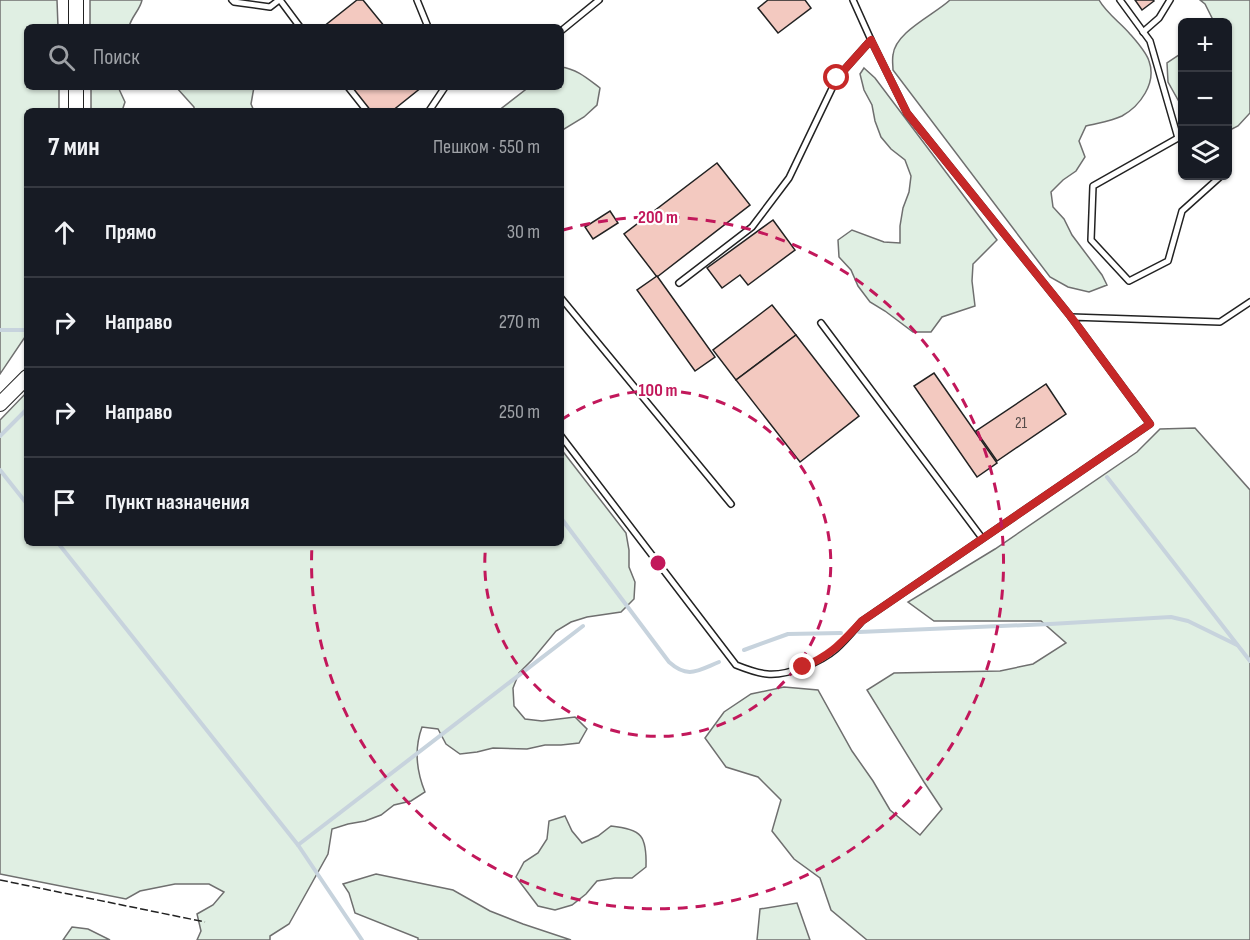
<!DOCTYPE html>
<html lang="ru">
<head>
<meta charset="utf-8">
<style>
  :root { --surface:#171b24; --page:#20242c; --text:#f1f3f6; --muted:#9ea1a6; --line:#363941 }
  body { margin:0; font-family:"Sofia Sans Condensed",sans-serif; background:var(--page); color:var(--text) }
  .controls { position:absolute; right:18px; top:18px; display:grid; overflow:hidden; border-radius:9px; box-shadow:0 2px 4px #0004 }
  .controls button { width:54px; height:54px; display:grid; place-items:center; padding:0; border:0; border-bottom:2px solid var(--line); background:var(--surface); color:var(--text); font:30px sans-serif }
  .stop { position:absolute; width:18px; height:18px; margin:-14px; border:4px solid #c62828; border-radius:50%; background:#fff }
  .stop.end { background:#c62828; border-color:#fff; box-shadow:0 2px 6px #0008 }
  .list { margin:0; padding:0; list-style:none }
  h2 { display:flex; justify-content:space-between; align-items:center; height:78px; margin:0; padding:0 24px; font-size:26px }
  h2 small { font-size:20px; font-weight:400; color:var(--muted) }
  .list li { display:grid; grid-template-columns:39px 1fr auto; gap:18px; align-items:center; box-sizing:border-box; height:90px; padding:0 24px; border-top:2px solid var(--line) }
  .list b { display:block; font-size:22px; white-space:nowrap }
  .list em { font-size:20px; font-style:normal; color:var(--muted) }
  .icon { flex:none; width:33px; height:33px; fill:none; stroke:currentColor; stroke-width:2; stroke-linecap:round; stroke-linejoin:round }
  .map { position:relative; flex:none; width:1250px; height:940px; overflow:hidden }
  .search { position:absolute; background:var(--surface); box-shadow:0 2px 4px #0004; left:24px; top:24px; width:540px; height:66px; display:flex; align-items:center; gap:15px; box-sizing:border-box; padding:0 21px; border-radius:9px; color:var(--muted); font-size:22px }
  .panel { position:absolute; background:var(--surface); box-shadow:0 2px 4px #0004; left:24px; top:108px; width:540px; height:438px; border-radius:9px }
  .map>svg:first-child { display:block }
  .green { fill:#e0efe3; stroke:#6f6f6f; stroke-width:1.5 }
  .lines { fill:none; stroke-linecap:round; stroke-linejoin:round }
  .stream { stroke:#c7d3dd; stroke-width:4 }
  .building { fill:#f3c9c0; stroke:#222; stroke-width:1.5 }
  .service-casing { stroke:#222; stroke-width:8 }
  .tertiary-casing { stroke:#222; stroke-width:16 }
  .service { stroke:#fff; stroke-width:5 }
  .tertiary { stroke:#fff; stroke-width:14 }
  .fence { stroke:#222; stroke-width:1.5; stroke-dasharray:8 3; stroke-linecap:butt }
  .route { stroke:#c62828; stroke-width:8 }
  .ring { fill:none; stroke:#c2185b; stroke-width:3; stroke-dasharray:10 8 }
  .labels { text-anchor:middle; stroke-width:4.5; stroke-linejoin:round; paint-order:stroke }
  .number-label { font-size:16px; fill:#564c4a }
  .centre { fill:#c2185b; stroke:#fff; stroke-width:3 }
  .ring-label { font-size:18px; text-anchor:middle; font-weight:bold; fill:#c2185b; stroke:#fff; stroke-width:4.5; stroke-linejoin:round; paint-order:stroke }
</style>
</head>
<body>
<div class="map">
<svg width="1250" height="940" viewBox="0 0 1250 940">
  <rect width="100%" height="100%" fill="#fff"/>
  <g class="green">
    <path d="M 0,0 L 57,0 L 58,27 L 27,27 L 27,87 L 59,87 L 59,111 L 27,111 L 27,334 L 0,374 Z"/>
    <path d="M 90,0 L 142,0 C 140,10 131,17 129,27 L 90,27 Z"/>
    <path d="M 950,0 L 1099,0 C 1107,14 1120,22 1130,34 C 1137,42 1146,52 1149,61 C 1157,83 1140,106 1122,116 C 1112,121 1098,123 1086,126 L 1079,141 L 1085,157 L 1076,171 L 1063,180 L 1051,192 L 1053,207 L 1064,219 L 1072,235 L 1102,275 L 1107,285 L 1089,292 L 1068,287 L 1050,277 L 893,70 C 893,65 892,60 893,55 C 895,32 934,15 950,0 Z"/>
    <path d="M 1200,0 L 1250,0 L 1250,113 L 1238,126 L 1228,131 L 1228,22 L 1213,22 L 1213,20 L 1205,4 Z"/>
    <path d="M 1182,53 L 1182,107 L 1168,82 L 1167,63 Z"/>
    <path d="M 561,67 C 577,69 588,79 600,88 L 597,105 L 584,117 L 561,131 L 561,111 L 498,111 L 529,87 L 561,87 Z"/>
    <path d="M 864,68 L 875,78 L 997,240 L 973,264 L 972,281 L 975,306 L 942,317 L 931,332 L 913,332 L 885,311 L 870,302 L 858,286 L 851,270 L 839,257 L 838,240 L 852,230 L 884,242 L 900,243 L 900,226 L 903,208 L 909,192 L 911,176 L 905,160 L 891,149 L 881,137 L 875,121 L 872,105 L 864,90 L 860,74 Z"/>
    <path d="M 91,87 L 118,87 L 125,102 L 122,111 L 91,111 Z"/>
    <path d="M 176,87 L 254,87 L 251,104 L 254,111 L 194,111 L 194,107 Z"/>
    <path d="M 27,392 L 27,543 L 561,543 L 561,449 L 626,533 L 629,550 L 629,567 L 635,582 L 634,599 L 621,612 L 587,617 L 571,622 L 556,631 L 532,660 L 519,673 L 513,688 L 514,706 L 525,719 L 542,721 L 575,717 L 587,729 L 579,743 L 561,745 L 545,745 L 527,749 L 493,748 L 477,752 L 460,754 L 446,744 L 438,729 L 422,727 C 414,749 416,770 425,792 L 411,801 L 394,805 L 381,815 L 365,821 L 348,824 L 332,829 L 328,854 L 289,924 L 270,936 L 270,940 L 197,940 L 201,931 L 197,914 L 213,905 L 224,892 L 209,884 L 175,884 L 140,891 L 126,899 L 0,874 L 0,420 Z"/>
    <path d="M 1195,428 L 1250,490 L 1250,940 L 867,940 L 831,910 L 820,878 L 794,859 L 772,831 L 781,800 L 758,777 L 726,767 L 705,738 L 724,712 L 751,694 L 784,687 L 818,690 L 852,751 L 873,781 L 890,810 L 920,835 L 942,809 L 924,782 L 867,690 L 894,673 L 1000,671 L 1033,664 L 1066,643 L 1041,621 L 934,621 L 908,602 L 995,549 L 1137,452 L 1160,429 Z"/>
    <path d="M 565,816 L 572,831 L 582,843 L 598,836 L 611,826 C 642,829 647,836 646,867 L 632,878 L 615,878 L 597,881 L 586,894 L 572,905 L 555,910 L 538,906 L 516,877 L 524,862 L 538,853 L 547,839 L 549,821 Z"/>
    <path d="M 376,874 L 453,890 L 490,911 L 523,924 L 571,940 L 418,940 L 418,938 L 355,913 L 349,893 L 343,884 Z"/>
    <path d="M 797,903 L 810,940 L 757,940 L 760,909 Z"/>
    <path d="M 72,927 L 88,929 L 110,940 L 63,940 Z"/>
  </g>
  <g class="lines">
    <g class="stream">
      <path d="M 0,330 L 27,330"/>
      <path d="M 0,436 L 27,409"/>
      <path d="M 0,470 L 27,504"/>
      <path d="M 1107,477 L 1250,661"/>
      <path d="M 561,518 L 669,662 C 688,679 697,671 719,662"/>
      <path d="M 58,543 L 298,845 L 362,940"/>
      <path d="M 859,632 L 1050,624 L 1171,617 L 1188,621 L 1237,645"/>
      <path d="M 744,650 L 788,634 L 841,633"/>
      <path d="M 298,845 L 583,626"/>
    </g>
  </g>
  <g class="building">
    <path d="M 357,0 L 363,0 L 385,27 L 323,27 Z"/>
    <path d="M 768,0 L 805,0 L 811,8 L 778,33 L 758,8 Z"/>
    <path d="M 1135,0 L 1153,0 L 1154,1 L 1142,10 Z"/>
    <path d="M 348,87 L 422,87 L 392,111 L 367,111 Z"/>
    <path d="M 717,163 L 750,205 L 657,277 L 624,234 Z"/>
    <path d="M 610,211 L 618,223 L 593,239 L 585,227 Z"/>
    <path d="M 773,220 L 795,250 L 748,285 L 740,275 L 722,288 L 707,268 Z"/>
    <path d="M 657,276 L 715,357 L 695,371 L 637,290 Z"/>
    <path d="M 772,305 L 796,335 L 736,380 L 713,350 Z"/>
    <path d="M 796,335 L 859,416 L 800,462 L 736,380 Z"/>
    <path d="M 934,373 L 997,463 L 977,477 L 914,386 Z"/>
    <path d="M 1046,384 L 1066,414 L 997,461 L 976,431 Z"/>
  </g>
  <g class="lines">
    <defs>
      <g id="service">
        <path d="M 232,0 L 234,2 L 270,7 L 279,0"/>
        <path d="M 280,0 L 300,27"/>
        <path d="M 417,0 L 428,27"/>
        <path d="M 1120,0 L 1150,41 L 1178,138 L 1182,140"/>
        <path d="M 561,31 L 599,0"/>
        <path d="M 1143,32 L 1159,18 L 1170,0"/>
        <path d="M 871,40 L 907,113 L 1071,317"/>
        <path d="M 348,87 L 367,111"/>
        <path d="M 429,111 L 445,87"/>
        <path d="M 1178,138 L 1093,186 L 1091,240 L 1129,281 L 1168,261 L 1182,211 L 1221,176"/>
        <path d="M 679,283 L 752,227 L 789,178 L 837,78 L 871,40 L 853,0"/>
        <path d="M 561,298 L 731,504"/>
        <path d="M 821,323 L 982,538"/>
        <path d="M 561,436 L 736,665 C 746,669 756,673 767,674 C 788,676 821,662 836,649 C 846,640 854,630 862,621 L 1150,424 L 1071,317 L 1220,322 L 1250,302"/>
      </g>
      <g id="tertiary">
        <path d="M 76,0 L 76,27"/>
        <path d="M 76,87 L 76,111"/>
        <path d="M 0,404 L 27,377"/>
      </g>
    </defs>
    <use href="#service" class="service-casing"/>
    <use href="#tertiary" class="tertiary-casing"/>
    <use href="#service" class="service"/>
    <use href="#tertiary" class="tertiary"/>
    <path class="fence" d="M 0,880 L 205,922"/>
  </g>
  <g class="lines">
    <path class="route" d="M 803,667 C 832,655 841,643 862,621 L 1150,424 L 1071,317 L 907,113 L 871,40 L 837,78"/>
  </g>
  <g class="ring">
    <path d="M561 420A173 173 0 1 1 486 543"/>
    <path d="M563 230A346 346 0 1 1 312 545"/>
  </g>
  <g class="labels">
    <g class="number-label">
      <text x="1021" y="428">21</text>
    </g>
  </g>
  <circle cx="658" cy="563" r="9" class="centre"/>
  <g class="ring-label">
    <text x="658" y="223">200 m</text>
    <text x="658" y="396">100 m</text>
  </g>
</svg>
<div class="controls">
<button>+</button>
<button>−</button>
<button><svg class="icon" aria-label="layers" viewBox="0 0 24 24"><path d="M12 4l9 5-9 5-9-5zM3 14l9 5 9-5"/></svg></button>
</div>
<div class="stop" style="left:837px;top:78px"></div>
<div class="stop end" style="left:803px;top:667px"></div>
<div class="search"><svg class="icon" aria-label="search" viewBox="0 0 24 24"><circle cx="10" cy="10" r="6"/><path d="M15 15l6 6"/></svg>Поиск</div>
<section class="panel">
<h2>7 мин<small>Пешком · 550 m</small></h2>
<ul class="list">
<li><svg class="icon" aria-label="ahead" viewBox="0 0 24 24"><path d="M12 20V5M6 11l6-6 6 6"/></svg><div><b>Прямо</b></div><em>30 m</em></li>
<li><svg class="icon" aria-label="right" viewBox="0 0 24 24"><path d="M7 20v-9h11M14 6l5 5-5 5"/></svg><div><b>Направо</b></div><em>270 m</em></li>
<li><svg class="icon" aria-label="right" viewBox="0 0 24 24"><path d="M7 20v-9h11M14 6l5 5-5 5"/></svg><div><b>Направо</b></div><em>250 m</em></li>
<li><svg class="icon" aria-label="arrive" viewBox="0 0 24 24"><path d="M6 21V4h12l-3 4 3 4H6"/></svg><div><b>Пункт назначения</b></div></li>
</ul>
</section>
</div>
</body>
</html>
